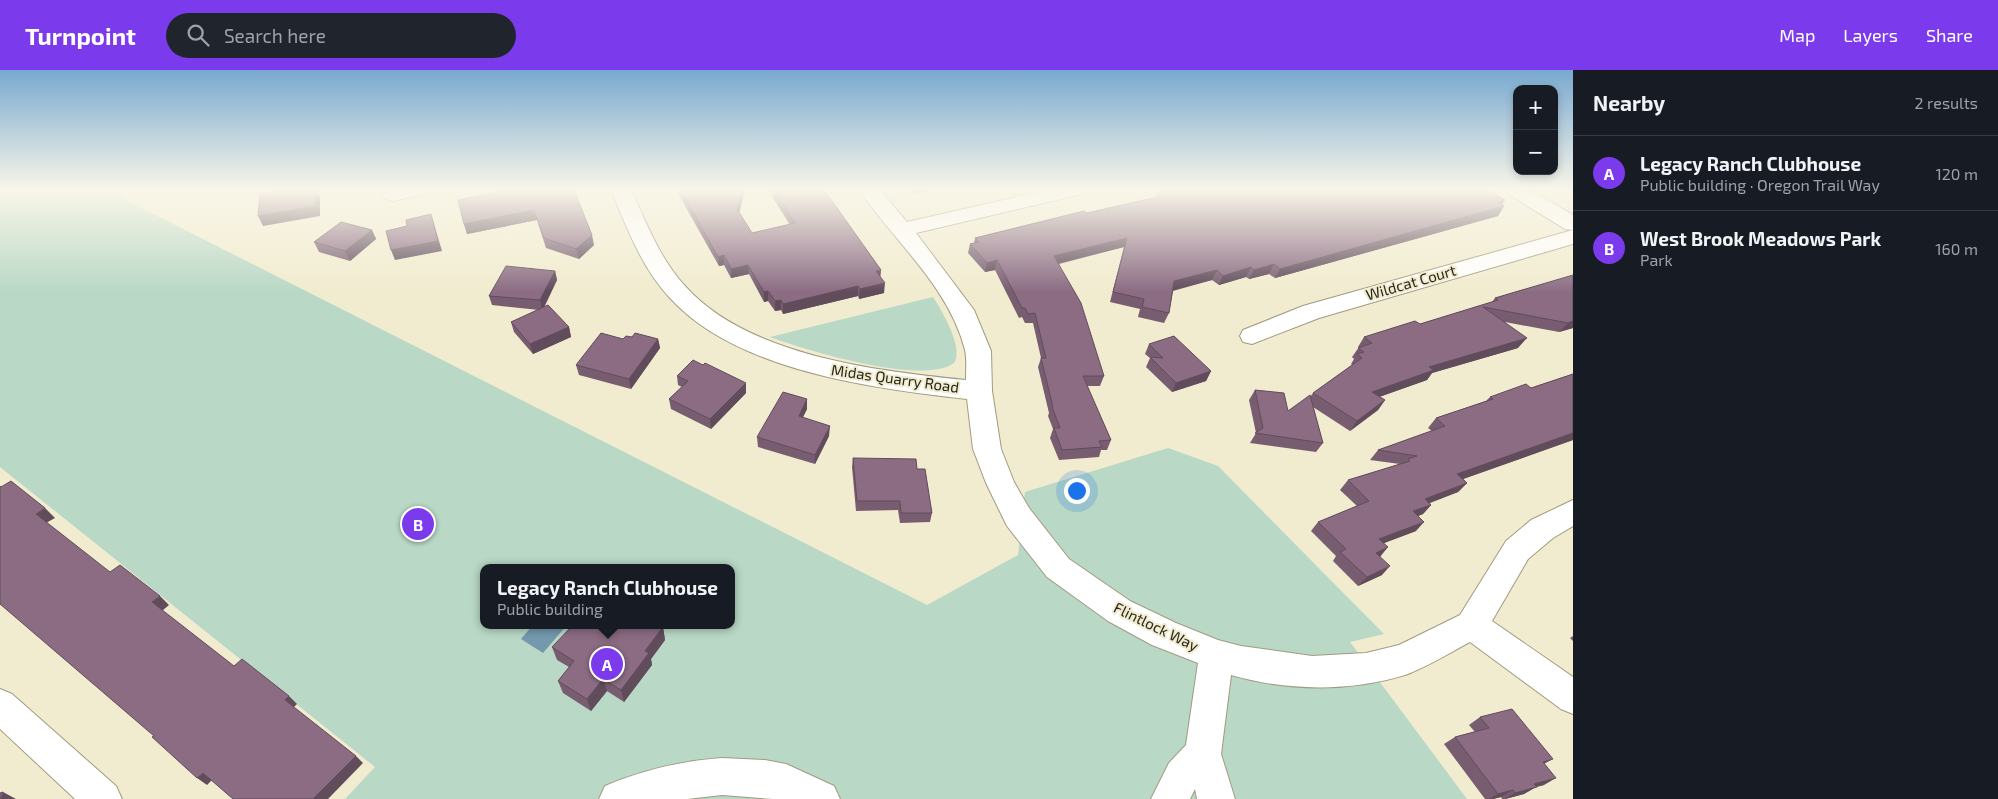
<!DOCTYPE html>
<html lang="en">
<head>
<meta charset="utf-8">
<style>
  :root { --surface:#171b24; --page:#20242c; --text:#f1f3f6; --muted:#9ea1a6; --line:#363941; --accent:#7c3aed }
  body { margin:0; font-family:"Exo 2",sans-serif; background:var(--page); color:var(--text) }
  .controls { position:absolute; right:15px; top:15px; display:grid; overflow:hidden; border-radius:10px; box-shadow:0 2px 8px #0003 }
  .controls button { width:45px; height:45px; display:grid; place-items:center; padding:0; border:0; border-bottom:1px solid var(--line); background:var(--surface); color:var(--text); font:25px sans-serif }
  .you { position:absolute; left:1076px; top:420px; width:18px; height:18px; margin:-12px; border:4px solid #fff; border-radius:50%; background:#1a73e8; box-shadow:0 0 0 8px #1a73e833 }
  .badge { display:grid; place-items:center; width:32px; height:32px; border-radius:50%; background:var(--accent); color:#fff; font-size:16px; font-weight:700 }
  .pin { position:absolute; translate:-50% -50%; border:2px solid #fff; box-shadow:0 1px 5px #0006 }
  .popup { position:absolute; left:480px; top:494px; width:255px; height:65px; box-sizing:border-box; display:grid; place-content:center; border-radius:10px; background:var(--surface); filter:drop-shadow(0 1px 4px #0005); font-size:16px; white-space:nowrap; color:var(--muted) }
  .popup b { font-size:19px; color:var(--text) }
  .popup::after { content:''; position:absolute; left:50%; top:100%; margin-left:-10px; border:10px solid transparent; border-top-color:var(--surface) }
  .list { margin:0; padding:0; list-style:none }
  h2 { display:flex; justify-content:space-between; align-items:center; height:65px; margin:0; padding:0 20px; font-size:21px }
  h2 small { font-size:16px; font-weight:400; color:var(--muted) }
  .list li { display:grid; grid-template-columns:32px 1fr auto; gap:15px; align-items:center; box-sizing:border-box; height:75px; padding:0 20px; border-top:1px solid var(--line) }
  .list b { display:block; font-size:19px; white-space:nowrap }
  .list p { margin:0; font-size:16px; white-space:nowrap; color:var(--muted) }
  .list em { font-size:16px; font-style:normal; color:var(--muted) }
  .icon { flex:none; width:28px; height:28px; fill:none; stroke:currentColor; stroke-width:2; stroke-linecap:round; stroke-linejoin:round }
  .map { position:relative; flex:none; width:1573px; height:729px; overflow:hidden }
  header { display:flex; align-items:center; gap:30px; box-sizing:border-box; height:70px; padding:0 25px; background:var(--accent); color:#fff }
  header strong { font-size:24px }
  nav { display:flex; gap:28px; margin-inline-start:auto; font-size:18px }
  .search { width:350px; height:45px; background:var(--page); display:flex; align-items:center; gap:12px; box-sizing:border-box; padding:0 18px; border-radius:28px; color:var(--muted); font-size:19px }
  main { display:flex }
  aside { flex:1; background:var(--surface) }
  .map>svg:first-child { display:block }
  .green { fill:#b9d8c6; fill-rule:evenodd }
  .water { fill:#7499ad }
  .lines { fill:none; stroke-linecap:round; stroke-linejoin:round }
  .street-casing { stroke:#a09b80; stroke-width:2 }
  .street { fill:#fff; fill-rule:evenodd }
  .wall { fill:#785d71 }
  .shaded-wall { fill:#614c5c }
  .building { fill:#8b6c83; stroke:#614c5c }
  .labels { text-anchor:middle; stroke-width:4; stroke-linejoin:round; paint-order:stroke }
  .street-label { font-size:15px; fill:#28261b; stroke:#f1eccf }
</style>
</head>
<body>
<header>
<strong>Turnpoint</strong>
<div class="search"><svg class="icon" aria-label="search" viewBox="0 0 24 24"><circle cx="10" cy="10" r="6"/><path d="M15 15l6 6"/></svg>Search here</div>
<nav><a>Map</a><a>Layers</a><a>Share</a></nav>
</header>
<main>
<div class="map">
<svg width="1573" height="729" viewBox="0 0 1573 729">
  <rect width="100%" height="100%" fill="#f1eccf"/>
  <g class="green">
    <path d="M 0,120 L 106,120 L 927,535 L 1018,485 L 1025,422 L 1168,378 L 1218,396 L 1384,564 L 1350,572 L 1467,729 L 345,729 L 375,697 L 0,397 ZM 483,498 L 731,498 L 731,555 L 483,555 Z"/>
    <path d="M 933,227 C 942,241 964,278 954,293 C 923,316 805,280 770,267 Z"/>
  </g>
  <path class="water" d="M 533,555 L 567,555 L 543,583 L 521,569 Z"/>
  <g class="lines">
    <defs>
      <g id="street">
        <path d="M 387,120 L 427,120 L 424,124 L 393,131 L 386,129 L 383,125 Z"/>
        <path d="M 611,120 L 631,120 C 647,154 660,189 685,216 C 747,286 878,301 966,310 C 966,301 967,289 965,280 C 949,217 895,172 859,120 L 880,120 L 907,152 L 1047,120 L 1085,120 L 1082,124 L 916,163 L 974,240 L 991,281 L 992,321 L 1001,379 L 1014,412 L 1029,438 L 1069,489 L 1130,531 L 1176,553 L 1218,570 L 1241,576 L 1312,586 L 1366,583 L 1399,575 L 1460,545 L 1506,471 L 1531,450 L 1573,430 L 1573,456 L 1553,468 L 1528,489 L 1492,551 L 1573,607 L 1573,644 L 1561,639 L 1470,572 C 1449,583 1427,597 1405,605 C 1350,622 1286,621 1231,605 L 1221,684 L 1235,729 L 1197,729 L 1195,719 L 1190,729 L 1151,729 L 1169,693 L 1186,675 L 1198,593 L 1152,575 L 1108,551 L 1047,507 L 1007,456 L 986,413 L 973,379 L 967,329 C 875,319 737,301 671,229 C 642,199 627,158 611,120 Z"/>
        <path d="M 1505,120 L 1530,120 L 1573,145 L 1573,174 L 1319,248 L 1252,274 L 1243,272 L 1240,266 L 1243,260 L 1303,236 L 1573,160 L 1565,159 L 1508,124 Z"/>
        <path d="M 0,619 L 12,624 L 116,716 L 122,729 L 75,729 L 0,659 Z"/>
        <path d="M 722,688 L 765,690 L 786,694 L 834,716 L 840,729 L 773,729 L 722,725 L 687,729 L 599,729 L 605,716 C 643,700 681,691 722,688 Z"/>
      </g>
    </defs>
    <use href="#street" class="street-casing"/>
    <use href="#street" class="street"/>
  </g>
  <g class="wall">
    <path d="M 509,120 L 594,175 L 579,189 L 546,178 L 537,150 L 467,164 L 464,154 Z"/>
    <path d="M 676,120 L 745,120 L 739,142 L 752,163 L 790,155 L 768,120 L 826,120 L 826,124 L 881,200 L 880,207 L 884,223 L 859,229 L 858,226 L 783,244 L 781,240 L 775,241 L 768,231 L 764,232 L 749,204 L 731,208 L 724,195 L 719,196 Z"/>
    <path d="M 1157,123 L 1505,130 L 1502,135 L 1504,136 L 1498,146 L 1275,208 L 1269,204 L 1249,209 L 1246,207 L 1219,215 L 1212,210 L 1173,221 L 1169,243 L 1164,253 L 1138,247 L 1140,239 L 1110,232 L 1124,177 L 1059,194 L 1104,306 L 1100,316 L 1087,316 L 1111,370 L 1107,380 L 1101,380 L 1099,387 L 1059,390 L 1050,368 L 1053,359 L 1048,346 L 1049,343 L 1038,297 L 1041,288 L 1033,253 L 1025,253 L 1022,247 L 1019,248 L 995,200 L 985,202 L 968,183 L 970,174 L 974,173 L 975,168 L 1102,140 L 1156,127 Z"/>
    <path d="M 372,160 L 376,169 L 350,191 L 319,182 L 314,172 Z"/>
    <path d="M 555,201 L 557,210 L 544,238 L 569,257 L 571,267 L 533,284 L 514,262 L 511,252 L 539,240 L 492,235 L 489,226 Z"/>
    <path d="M 1573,205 L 1573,258 L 1559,262 L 1505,252 L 1518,278 L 1432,303 L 1427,310 L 1379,327 L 1385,330 L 1378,340 L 1350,361 L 1313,337 L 1323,373 L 1316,382 L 1250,373 L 1256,363 L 1249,330 L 1255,320 L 1288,341 L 1310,327 L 1313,323 L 1352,295 L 1351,294 L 1354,289 L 1352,287 L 1359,277 L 1358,277 L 1364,267 L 1420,254 L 1492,232 L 1495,228 Z"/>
    <path d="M 623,269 L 658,269 L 660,278 L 631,319 L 579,305 L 576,295 Z"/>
    <path d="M 1149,274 L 1211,301 L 1206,311 L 1172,322 L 1146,297 L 1150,288 L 1145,284 Z"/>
    <path d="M 1573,304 L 1573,370 L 1463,409 L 1467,413 L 1458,422 L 1430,433 L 1431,435 L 1423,444 L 1418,446 L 1416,461 L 1384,473 L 1380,487 L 1382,505 L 1358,516 L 1333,491 L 1336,486 L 1311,461 L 1318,452 L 1357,436 L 1340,420 L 1348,410 L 1400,394 L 1370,390 L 1378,380 L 1432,361 L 1428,358 L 1436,348 L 1486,331 L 1490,327 L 1531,318 Z"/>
    <path d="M 677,306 L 746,323 L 711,359 L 671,339 L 669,329 L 682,317 L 678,315 Z"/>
    <path d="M 807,329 L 807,339 L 803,347 L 829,366 L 815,394 L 758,377 L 757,367 Z"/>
    <path d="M 853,388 L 917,399 L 932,443 L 930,452 L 900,453 L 898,440 L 856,441 L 852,397 Z"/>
    <path d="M 663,557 L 665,570 L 651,589 L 652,595 L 624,632 L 607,621 L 591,641 L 563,623 L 558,611 L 569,597 L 557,590 L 552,577 Z"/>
    <path d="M 1573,566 L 1573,571 L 1570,568 Z"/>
    <path d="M 1480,647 L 1545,694 L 1544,715 L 1536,717 L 1524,724 L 1506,729 L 1502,729 L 1501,727 L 1493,729 L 1485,729 L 1444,674 L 1455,667 L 1475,662 L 1469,655 Z"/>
  </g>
  <g class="shaded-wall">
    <path d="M 315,120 L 318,120 L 320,124 L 320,146 L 263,156 L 258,146 Z"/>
    <path d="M 742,120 L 745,120 L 738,148 L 737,139 Z"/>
    <path d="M 914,120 L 930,120 L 913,124 Z"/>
    <path d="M 1505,130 L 1500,138 L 1504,136 L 1498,146 L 1275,208 L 1280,199 Z"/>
    <path d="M 534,140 L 537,150 L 467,164 L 464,154 Z"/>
    <path d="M 431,144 L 442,181 L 395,190 L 391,180 Z"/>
    <path d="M 372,160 L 376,169 L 350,191 L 345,181 Z"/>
    <path d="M 592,165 L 594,175 L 579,189 L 576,179 Z"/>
    <path d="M 1127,168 L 1124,177 L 1051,195 L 1054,186 Z"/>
    <path d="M 724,185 L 724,195 L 719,196 L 718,187 Z"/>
    <path d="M 997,190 L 995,200 L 985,202 L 987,193 Z"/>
    <path d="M 1274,194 L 1269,204 L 1249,209 L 1254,200 Z"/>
    <path d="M 748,195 L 749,204 L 731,208 L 731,199 Z"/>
    <path d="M 1251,197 L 1246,207 L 1219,215 L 1223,206 Z"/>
    <path d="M 881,200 L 880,209 L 876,201 Z"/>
    <path d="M 1217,200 L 1212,210 L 1170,221 L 1174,211 Z"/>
    <path d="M 555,201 L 557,210 L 542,240 L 540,230 Z"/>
    <path d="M 885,213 L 884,223 L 859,229 L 860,219 Z"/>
    <path d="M 858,216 L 858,226 L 783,244 L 783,234 Z"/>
    <path d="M 768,221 L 768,231 L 764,232 L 764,222 Z"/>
    <path d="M 781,230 L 781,240 L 775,241 L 775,231 Z"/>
    <path d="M 1573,251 L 1573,258 L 1559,262 L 1568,253 Z"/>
    <path d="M 569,257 L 571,267 L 533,284 L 530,274 Z"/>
    <path d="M 1527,268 L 1518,278 L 1432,303 L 1427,310 L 1365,332 L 1372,322 L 1429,297 Z"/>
    <path d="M 658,269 L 660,278 L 631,319 L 629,309 Z"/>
    <path d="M 1211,301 L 1206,311 L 1172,322 L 1176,313 Z"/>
    <path d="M 746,313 L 746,323 L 711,359 L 710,349 Z"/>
    <path d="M 807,329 L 807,339 L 799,355 L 799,346 Z"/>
    <path d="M 1385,330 L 1378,340 L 1350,361 L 1357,351 Z"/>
    <path d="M 830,356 L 829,366 L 815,394 L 815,385 Z"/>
    <path d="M 1573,363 L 1573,370 L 1449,414 L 1457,404 Z"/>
    <path d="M 1467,413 L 1458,422 L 1416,438 L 1425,429 Z"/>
    <path d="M 1431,435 L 1423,444 L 1405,451 L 1413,441 Z"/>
    <path d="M 45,438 L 55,448 L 46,453 L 36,444 Z"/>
    <path d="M 1424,452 L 1416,461 L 1371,478 L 1379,469 Z"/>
    <path d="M 1388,477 L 1380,487 L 1376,483 Z"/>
    <path d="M 1390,496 L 1382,505 L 1358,516 L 1367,507 Z"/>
    <path d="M 160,526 L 169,535 L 162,541 L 152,532 Z"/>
    <path d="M 663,557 L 665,570 L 651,589 L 652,595 L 624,632 L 621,620 L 645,581 Z"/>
    <path d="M 603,609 L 607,621 L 591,641 L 587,629 Z"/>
    <path d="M 289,626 L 297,634 L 293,638 L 285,630 Z"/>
    <path d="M 356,686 L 363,693 L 328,729 L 313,729 Z"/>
    <path d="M 1553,689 L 1540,696 L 1543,692 Z"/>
    <path d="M 203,703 L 212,710 L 207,715 L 197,708 Z"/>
    <path d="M 1556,708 L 1544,715 L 1536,717 L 1524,724 L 1504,729 L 1515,723 L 1534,714 Z"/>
    <path d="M 1513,720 L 1501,727 L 1493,729 L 1489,729 L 1498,724 Z"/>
    <path d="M 3,722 L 16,729 L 1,729 Z"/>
  </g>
  <g class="building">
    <path d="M 283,120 L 315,120 L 315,136 L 258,146 L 260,124 Z"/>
    <path d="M 509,120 L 574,120 L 592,165 L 576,179 L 544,168 L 534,140 L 464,154 L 458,130 Z"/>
    <path d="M 681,120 L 742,120 L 737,139 L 752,163 L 795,153 L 774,120 L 826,120 L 826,121 L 825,121 L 881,200 L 876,201 L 885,213 L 860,219 L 858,216 L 783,234 L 781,230 L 775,231 L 768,221 L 764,222 L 748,195 L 731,199 L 724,185 L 718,187 Z"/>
    <path d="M 1169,120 L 1488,120 L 1505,130 L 1498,132 L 1504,136 L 1280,199 L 1274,194 L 1254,200 L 1251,197 L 1223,206 L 1217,200 L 1174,211 L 1169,243 L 1142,237 L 1144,229 L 1113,222 L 1127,168 L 1054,186 L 1081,233 L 1104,306 L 1083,306 L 1111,370 L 1099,371 L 1102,377 L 1062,380 L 1054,358 L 1060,358 L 1052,337 L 1053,337 L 1041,288 L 1046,288 L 1035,243 L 1028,244 L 1025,238 L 1022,238 L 997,190 L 987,193 L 970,174 L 979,172 L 975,168 L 1084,141 L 1087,143 L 1161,126 L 1157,123 Z"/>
    <path d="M 431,144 L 438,171 L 391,180 L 386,161 L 407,156 L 406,150 Z"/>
    <path d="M 341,152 L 372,160 L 345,181 L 314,172 Z"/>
    <path d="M 506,196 L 555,201 L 540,230 L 489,226 Z"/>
    <path d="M 1573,205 L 1573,251 L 1568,253 L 1483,237 L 1527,268 L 1429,297 L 1434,300 L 1372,322 L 1385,330 L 1357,351 L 1313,323 L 1362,288 L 1357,284 L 1364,282 L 1358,278 L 1372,273 L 1364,267 L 1415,251 L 1420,254 L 1498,230 L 1495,228 Z"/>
    <path d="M 548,235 L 569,257 L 530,274 L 511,252 Z"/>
    <path d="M 601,263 L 623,269 L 626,266 L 632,267 L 635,263 L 658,269 L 629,309 L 576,295 Z"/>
    <path d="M 1174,266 L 1211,301 L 1176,313 L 1150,287 L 1163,288 L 1149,274 Z"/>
    <path d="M 693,290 L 703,295 L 705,293 L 746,313 L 710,349 L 669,329 L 688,311 L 677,306 Z"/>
    <path d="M 1573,304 L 1573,363 L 1457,404 L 1467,413 L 1425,429 L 1431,435 L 1413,441 L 1424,452 L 1379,469 L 1388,477 L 1376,483 L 1390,496 L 1367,507 L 1340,482 L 1346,479 L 1318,452 L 1369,431 L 1348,410 L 1410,391 L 1408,389 L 1417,386 L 1378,380 L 1445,356 L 1436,348 L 1493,329 L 1490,327 L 1526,314 L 1531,318 Z"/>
    <path d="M 1255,320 L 1284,323 L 1288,341 L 1310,325 L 1323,373 L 1255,363 L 1263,358 Z"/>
    <path d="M 783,322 L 807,329 L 799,346 L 830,356 L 815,385 L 757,367 Z"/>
    <path d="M 853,388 L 916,389 L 917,399 L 925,399 L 932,443 L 901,443 L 900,431 L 857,431 Z"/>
    <path d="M 11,411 L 45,438 L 36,444 L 110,502 L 120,495 L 160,526 L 152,532 L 234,596 L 242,589 L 289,626 L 285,630 L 356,686 L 313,729 L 233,729 L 203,703 L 197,708 L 152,667 L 154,666 L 0,534 L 0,416 L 1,417 Z"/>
    <path d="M 573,555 L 659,555 L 663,557 L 645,581 L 649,583 L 621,620 L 603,609 L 587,629 L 558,611 L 574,591 L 552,577 Z"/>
    <path d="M 1512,639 L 1553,689 L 1543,692 L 1556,708 L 1534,714 L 1537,717 L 1515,723 L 1513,720 L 1498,724 L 1455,667 L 1489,658 L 1480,647 Z"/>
    <path d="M 3,722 L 1,729 L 0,729 L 0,723 Z"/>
  </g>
  <linearGradient id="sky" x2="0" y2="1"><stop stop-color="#79a9d0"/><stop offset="0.54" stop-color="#f9f6e9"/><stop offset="1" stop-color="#f9f6e9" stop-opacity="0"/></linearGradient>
  <rect width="1573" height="222" fill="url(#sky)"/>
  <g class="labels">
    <g class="street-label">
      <text transform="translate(1411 213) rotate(-16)" y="5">Wildcat Court</text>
      <text transform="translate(895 309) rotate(8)" y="5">Midas Quarry Road</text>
      <text transform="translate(1156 557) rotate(26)" y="5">Flintlock Way</text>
    </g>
  </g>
</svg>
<div class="controls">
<button>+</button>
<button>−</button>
</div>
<div class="you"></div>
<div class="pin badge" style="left:607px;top:594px">A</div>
<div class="popup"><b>Legacy Ranch Clubhouse</b>Public building</div>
<div class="pin badge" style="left:418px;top:454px">B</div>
</div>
<aside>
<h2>Nearby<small>2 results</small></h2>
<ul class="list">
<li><span class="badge">A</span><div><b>Legacy Ranch Clubhouse</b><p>Public building · Oregon Trail Way</p></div><em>120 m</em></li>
<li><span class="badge">B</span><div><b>West Brook Meadows Park</b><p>Park</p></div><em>160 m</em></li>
</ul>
</aside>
</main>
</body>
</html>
